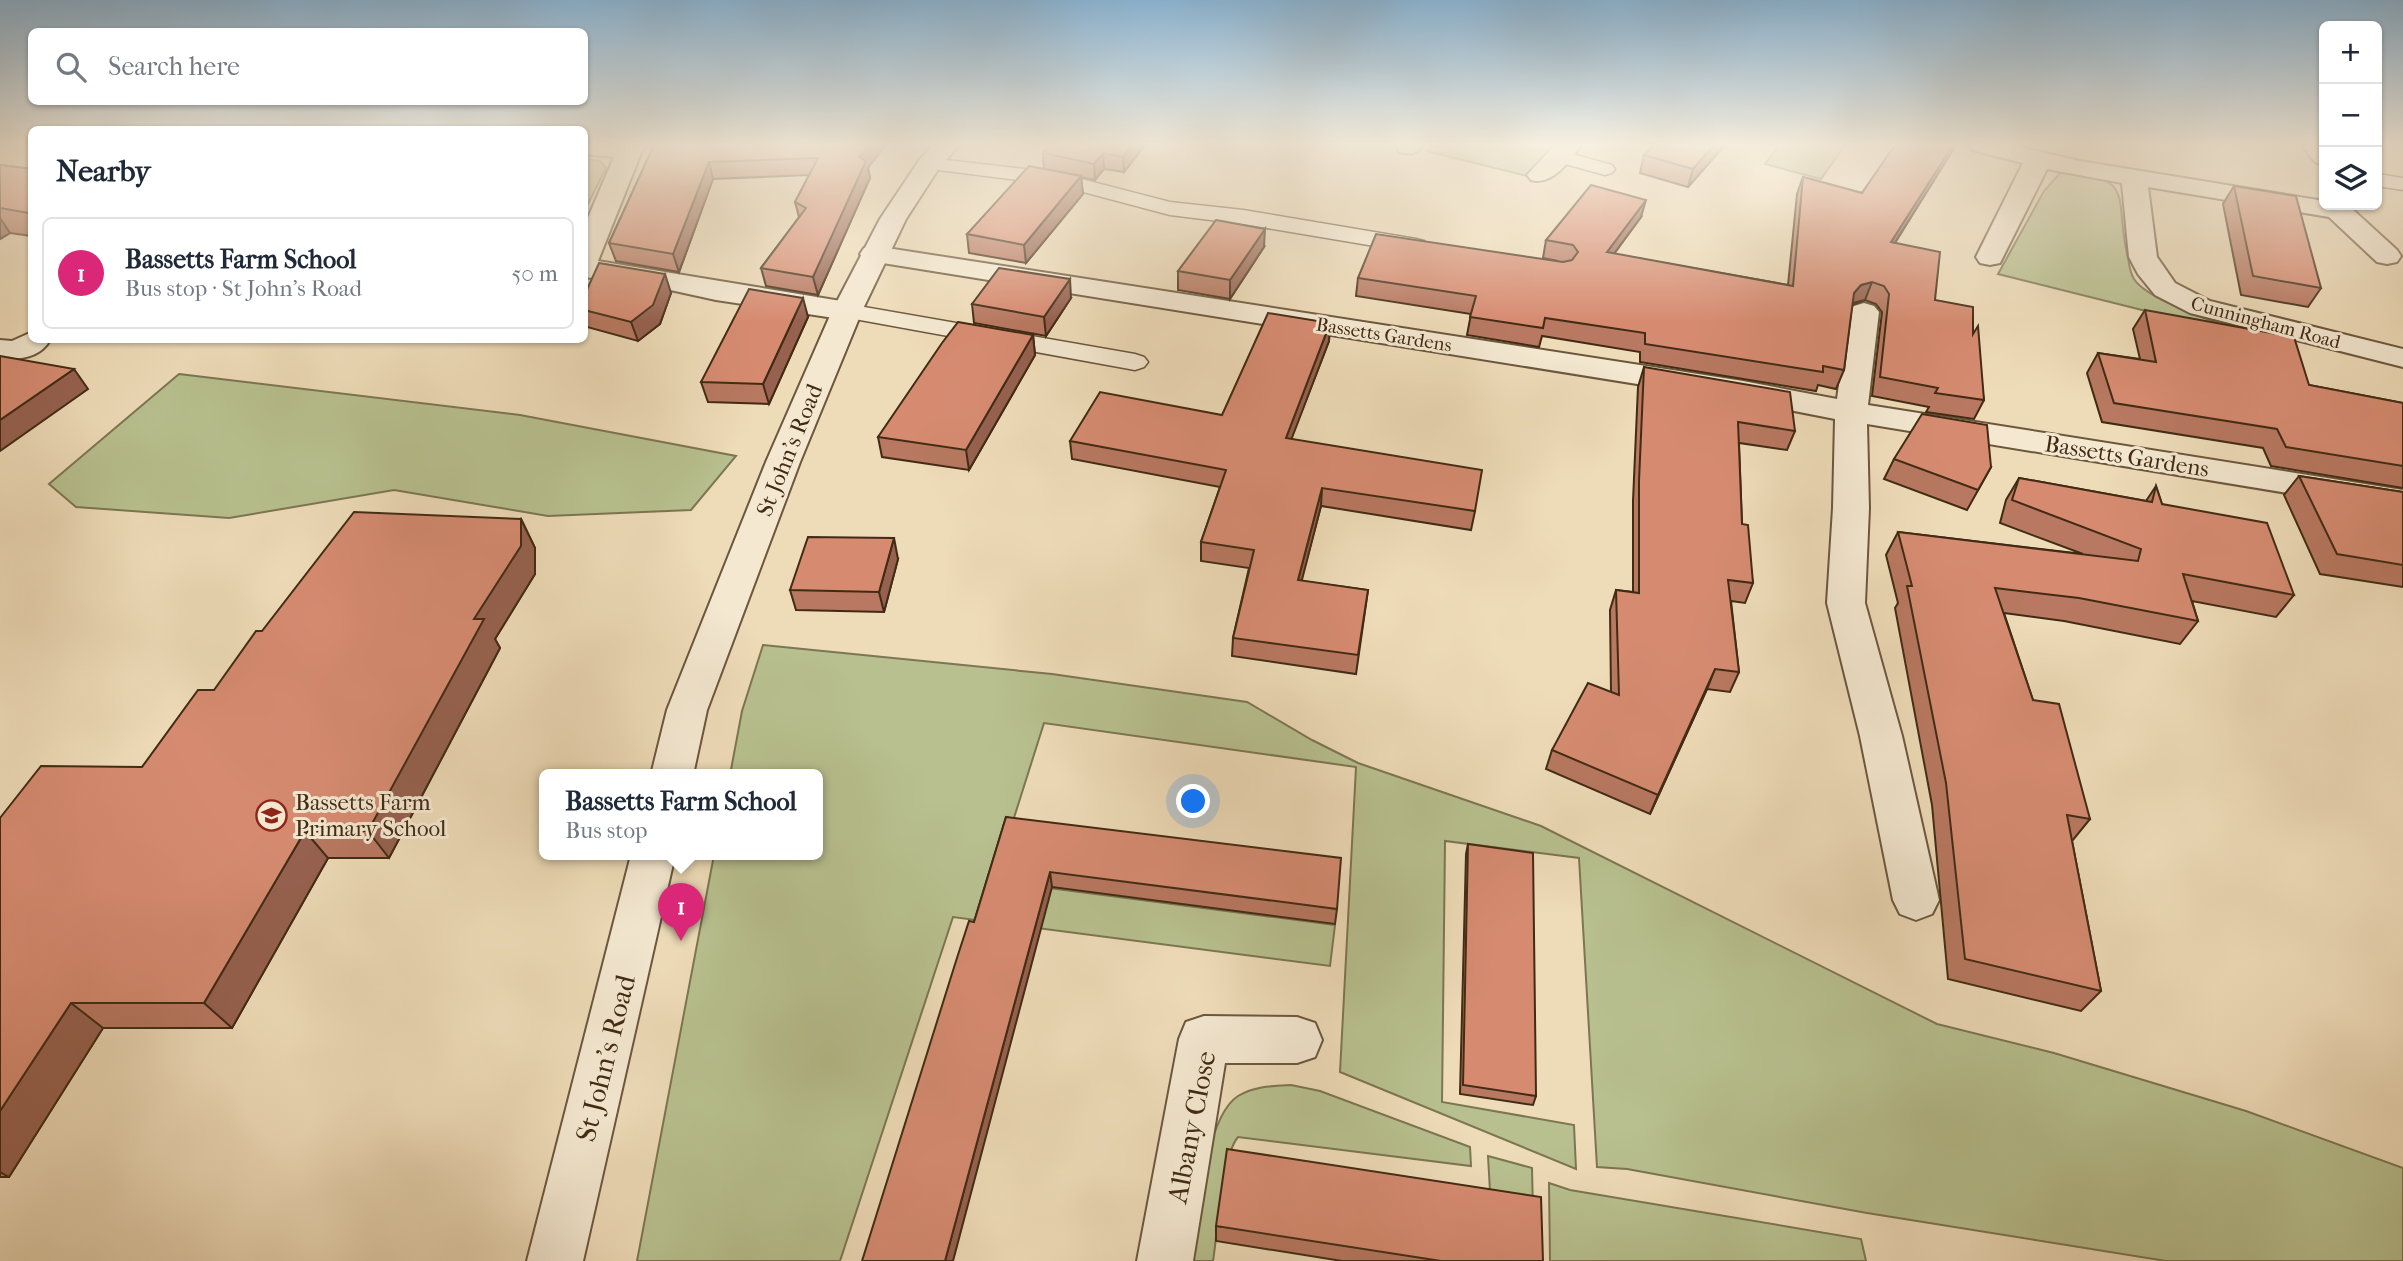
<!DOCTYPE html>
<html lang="en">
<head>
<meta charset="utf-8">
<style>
  :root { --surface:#fff; --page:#f2f2f3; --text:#1f2937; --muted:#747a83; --line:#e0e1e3; --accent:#db2777 }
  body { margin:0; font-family:"IM FELL French Canon",serif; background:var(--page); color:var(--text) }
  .controls { position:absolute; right:21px; top:21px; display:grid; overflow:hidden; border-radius:10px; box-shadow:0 2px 5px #0004 }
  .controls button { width:63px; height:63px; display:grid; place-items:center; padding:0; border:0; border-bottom:2px solid var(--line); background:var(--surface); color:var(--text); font:35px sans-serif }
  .you { position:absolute; left:1194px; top:802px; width:24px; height:24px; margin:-18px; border:5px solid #fff; border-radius:50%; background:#1a73e8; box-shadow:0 0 0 10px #1a73e833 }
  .badge { display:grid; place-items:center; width:46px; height:46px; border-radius:50%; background:var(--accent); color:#fff; font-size:23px; font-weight:700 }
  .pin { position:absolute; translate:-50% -58px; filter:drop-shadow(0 2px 4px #0008) }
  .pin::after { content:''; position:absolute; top:37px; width:24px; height:21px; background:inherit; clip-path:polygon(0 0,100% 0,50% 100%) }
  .popup { position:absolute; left:539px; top:769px; width:284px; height:91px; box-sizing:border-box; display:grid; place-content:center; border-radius:10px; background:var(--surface); filter:drop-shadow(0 2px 5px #0005); font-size:23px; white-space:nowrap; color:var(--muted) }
  .popup b { font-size:26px; color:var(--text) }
  .popup::after { content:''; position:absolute; left:50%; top:100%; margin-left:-14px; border:14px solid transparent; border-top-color:var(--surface) }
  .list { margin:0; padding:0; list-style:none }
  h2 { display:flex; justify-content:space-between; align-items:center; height:91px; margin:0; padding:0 28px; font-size:30px }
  h2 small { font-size:23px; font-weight:400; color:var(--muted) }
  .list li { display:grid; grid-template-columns:46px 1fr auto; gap:21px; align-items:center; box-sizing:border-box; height:112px; margin:0 14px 14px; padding:0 14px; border:2px solid var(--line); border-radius:10px }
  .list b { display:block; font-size:26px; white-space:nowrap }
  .list p { margin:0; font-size:23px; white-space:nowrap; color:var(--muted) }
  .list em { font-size:23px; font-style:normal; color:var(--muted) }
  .icon { flex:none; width:38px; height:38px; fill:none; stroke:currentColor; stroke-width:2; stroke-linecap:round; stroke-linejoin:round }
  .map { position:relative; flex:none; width:2403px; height:1261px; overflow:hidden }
  .search { position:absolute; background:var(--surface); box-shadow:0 2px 5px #0004; left:28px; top:28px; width:560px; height:77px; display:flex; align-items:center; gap:18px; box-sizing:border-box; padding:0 24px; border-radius:10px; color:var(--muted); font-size:26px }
  .panel { position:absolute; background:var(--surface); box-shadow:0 2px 5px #0004; left:28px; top:126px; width:560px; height:217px; border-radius:10px }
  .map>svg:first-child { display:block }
  .green { fill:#b8c08f; stroke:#7c7652; stroke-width:2 }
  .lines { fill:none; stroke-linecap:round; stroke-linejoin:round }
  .service-casing { stroke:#6c573d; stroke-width:3 }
  .minor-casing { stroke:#6c573d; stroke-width:4 }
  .tertiary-casing { stroke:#6c573d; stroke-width:4 }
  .service { fill:#f4e8d1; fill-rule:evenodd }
  .minor { fill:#f4e8d1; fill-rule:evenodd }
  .tertiary { fill:#f4e8d1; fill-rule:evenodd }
  .wall { fill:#b87861; stroke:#412b14; stroke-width:2 }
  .shaded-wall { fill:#96614f; stroke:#412b14; stroke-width:2 }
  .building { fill:#d68b71; stroke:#412b14; stroke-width:2 }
  .labels { text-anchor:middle; stroke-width:6; stroke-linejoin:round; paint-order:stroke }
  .far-street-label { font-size:19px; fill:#412b14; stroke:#f4e8d1 }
  .street-label { font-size:23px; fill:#412b14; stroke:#f4e8d1 }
  .poi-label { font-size:23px; fill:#412b14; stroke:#f4e8d1; text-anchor:start }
  .near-street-label { font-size:28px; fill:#412b14; stroke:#f4e8d1 }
</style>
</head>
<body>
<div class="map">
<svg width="2403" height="1261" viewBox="0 0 2403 1261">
  <rect width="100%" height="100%" fill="#eedbb8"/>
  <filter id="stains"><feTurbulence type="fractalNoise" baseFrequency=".00286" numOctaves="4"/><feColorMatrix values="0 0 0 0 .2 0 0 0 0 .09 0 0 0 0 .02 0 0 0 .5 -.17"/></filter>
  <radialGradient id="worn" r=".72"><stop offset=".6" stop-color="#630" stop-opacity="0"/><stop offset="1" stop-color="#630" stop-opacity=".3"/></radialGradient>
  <g class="green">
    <path d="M 1436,145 L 1558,145 L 1527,176 L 1427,151 Z"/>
    <path d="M 1780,145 L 1845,145 L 1821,179 L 1765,164 Z"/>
    <path d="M 585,159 L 600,161 L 606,168 L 585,210 Z"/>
    <path d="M 2060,173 C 2139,176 2113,198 2128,258 C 2129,264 2130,273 2134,279 C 2145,297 2199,316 2220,324 L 2162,315 L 1998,274 L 2044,191 Z"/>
    <path d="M 179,374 L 520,415 L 736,456 L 691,510 L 548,516 L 394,490 L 229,518 L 76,507 L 49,484 Z"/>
    <path d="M 763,645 L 1052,674 L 1247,702 L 1312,740 L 1358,763 L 1541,826 L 1937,1024 L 2054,1053 L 2246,1111 L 2403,1168 L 2403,1261 L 2166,1261 L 1867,1213 L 1627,1169 L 1597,1167 L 1579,858 L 1445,841 L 1442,1102 L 1574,1125 L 1576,1169 L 1340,1072 L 1356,767 L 1044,723 L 994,881 L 1335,925 L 1330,966 L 953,917 L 840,1261 L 637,1261 L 714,855 L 818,855 L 818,775 L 730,775 L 742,711 Z"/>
    <path d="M 1291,1085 L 1320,1091 L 1470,1147 L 1471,1166 L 1238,1137 C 1221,1158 1218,1231 1213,1261 L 1190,1261 C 1196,1223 1205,1117 1238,1096 C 1255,1086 1272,1086 1291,1085 Z"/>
    <path d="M 1488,1156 L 1532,1168 L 1533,1212 L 1490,1191 Z"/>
    <path d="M 1549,1183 L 1570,1190 L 1861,1239 L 1866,1261 L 1550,1261 Z"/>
  </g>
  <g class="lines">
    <defs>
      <g id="service">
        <path d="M 1558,150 L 1612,165 L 1615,169 L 1612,173 L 1605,175 L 1551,160 L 1548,156 L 1551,152 Z"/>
        <path d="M 929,158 L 1058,173 L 1170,202 L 1243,210 L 1416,239 L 1424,241 L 1427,246 L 1424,251 L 1416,253 L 1243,224 L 1170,215 L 1057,185 L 922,168 L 919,164 L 922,160 Z"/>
        <path d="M 2377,174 L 2403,178 L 2403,190 L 2377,186 Z"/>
        <path d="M 847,304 L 1135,354 L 1144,357 L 1148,362 L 1144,367 L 1135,370 L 838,316 L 835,311 L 838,306 Z"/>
      </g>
      <g id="minor">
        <path d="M 584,145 L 646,145 L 641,153 L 598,261 L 847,302 L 857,305 L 862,311 L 857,317 L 847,320 L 716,300 L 643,284 L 584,277 L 584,227 L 614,157 L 584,154 Z"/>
        <path d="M 1397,145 L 1423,145 C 1417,154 1410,155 1399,152 Z"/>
        <path d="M 1555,145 L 1581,145 C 1570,161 1552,186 1531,180 L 1527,175 Z"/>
        <path d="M 1969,145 L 2012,145 L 2080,161 L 2324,201 L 2324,205 L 2352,205 L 2351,208 L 2397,250 L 2401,256 L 2397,262 L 2387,264 L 2377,262 L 2329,217 L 2148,187 L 2157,257 L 2175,283 L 2210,301 L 2403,349 L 2403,367 L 2190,313 L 2155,295 L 2138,274 L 2129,257 L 2122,183 L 2047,169 L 2000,263 L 1990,265 L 1980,263 L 1976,257 L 2023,163 L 1972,150 Z"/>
        <path d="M 2301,145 L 2324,145 L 2324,164 L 2315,162 Z"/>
        <path d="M 874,246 L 1743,381 L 1837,399 L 1849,312 L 1854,306 L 1864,303 L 1874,306 L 1879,312 L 1868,405 L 2403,490 L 2403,512 L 1867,424 L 1869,508 L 1865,603 L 1902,736 L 1939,900 L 1932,914 L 1916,920 L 1900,914 L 1893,900 L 1860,736 L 1827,603 L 1833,508 L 1835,419 L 1743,401 L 864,260 L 860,254 L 864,248 Z"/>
        <path d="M 32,332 L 32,340 L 50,340 C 40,358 19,360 0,358 L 0,340 L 12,341 Z"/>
        <path d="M 1204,1016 L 1297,1017 L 1315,1023 L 1322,1040 L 1315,1057 L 1297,1063 L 1225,1063 L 1193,1261 L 1137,1261 L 1179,1039 L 1186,1022 Z"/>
      </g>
      <g id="tertiary">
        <path d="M 933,145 L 959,145 L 939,168 L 906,219 L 862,311 L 800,462 L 707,710 L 693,775 L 651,775 L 667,710 L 766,462 L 832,311 L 880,219 L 920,159 Z"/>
        <path d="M 631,855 L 675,855 L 583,1261 L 527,1261 Z"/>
      </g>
    </defs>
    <use href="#service" class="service-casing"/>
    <use href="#minor" class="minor-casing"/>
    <use href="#tertiary" class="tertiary-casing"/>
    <use href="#service" class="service"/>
    <use href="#minor" class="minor"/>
    <use href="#tertiary" class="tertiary"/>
  </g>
  <g class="wall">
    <path d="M 647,145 L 885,145 L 868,168 L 870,178 L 818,295 L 766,286 L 761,268 L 799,217 L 795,202 L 809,175 L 713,179 L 679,272 L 616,261 L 609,243 L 653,147 L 648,147 Z"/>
    <path d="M 1050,145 L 1145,145 L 1124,172 L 1104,169 L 1095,180 L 1081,177 L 1083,194 L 1026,263 L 969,253 L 967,234 L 1044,169 L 1043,153 Z"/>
    <path d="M 1654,145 L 1725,145 L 1688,187 L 1640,173 L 1644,155 Z"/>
    <path d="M 1895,145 L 1956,145 L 1895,243 L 1935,300 L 1973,334 L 1984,400 L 1974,419 L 1926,412 L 1929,407 L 1872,396 L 1882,312 L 1876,304 L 1865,300 L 1852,305 L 1844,370 L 1836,389 L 1818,385 L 1816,391 L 1640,362 L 1640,352 L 1542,336 L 1539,347 L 1467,335 L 1471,314 L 1356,296 L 1358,278 L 1558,261 L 1543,258 L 1546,240 L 1641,217 L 1614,254 L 1788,285 L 1797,194 L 1803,177 L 1862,193 Z"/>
    <path d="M 0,165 L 32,169 L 32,236 L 10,233 L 0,239 Z"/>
    <path d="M 2234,186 L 2321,288 L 2308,307 L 2241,295 L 2223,204 Z"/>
    <path d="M 1264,247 L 1230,299 L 1178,290 L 1178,271 Z"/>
    <path d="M 671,293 L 660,324 L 638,341 L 587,327 L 584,322 L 584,296 Z"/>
    <path d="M 1071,298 L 1046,336 L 974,323 L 972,304 Z"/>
    <path d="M 2145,310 L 2309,385 L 2403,403 L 2403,488 L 2271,466 L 2263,448 L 2102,422 L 2087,373 L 2098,353 L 2140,359 L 2133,329 Z"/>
    <path d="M 808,317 L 769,404 L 708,402 L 701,382 Z"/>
    <path d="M 1330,323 L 1329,341 L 1291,439 L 1475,511 L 1471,530 L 1321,506 L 1301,581 L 1368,590 L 1356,674 L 1232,656 L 1233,638 L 1249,568 L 1201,561 L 1201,542 L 1220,487 L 1072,459 L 1070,441 L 1222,415 Z"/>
    <path d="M 1033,335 L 1035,355 L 969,470 L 882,457 L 878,437 Z"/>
    <path d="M 1644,367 L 1795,431 L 1787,450 L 1739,443 L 1742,524 L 1753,583 L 1745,603 L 1731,601 L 1739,672 L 1730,692 L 1707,689 L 1650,814 L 1546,769 L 1552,750 L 1611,692 L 1610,610 L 1616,590 L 1633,592 L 1633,501 L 1638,387 Z"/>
    <path d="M 1894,459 L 1991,467 L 1967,510 L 1884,479 Z"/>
    <path d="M 2299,476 L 2403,492 L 2403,587 L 2320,574 L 2284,495 Z"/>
    <path d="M 2019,478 L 2146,501 L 2156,486 L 2162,504 L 2294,595 L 2276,617 L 2192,601 L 2198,621 L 2180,644 L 2064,621 L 2004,613 L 2033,700 L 2090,819 L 2072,841 L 2101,991 L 2081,1011 L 1948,979 L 1932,805 L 1895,608 L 1898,603 L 1886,555 L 1898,532 L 2083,554 L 2000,523 L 2006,500 Z"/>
    <path d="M 521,519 L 535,548 L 535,574 L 495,639 L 500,648 L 389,858 L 328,858 L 232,1028 L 103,1028 L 9,1177 L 0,1177 L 0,818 L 142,767 L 214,690 Z"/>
    <path d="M 898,559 L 884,612 L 796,610 L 790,590 Z"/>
    <path d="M 1006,817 L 1337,909 L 1335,924 L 1052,887 L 974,922 Z"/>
    <path d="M 1468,844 L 1536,1096 L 1533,1105 L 1460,1094 L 1466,854 Z"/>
    <path d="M 1216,1226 L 1543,1261 L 1342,1261 L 1216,1241 Z"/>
  </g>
  <g class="shaded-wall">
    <path d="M 869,145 L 885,145 L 868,168 L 870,178 L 818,295 L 813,277 L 859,157 Z"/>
    <path d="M 1132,145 L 1145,145 L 1124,172 L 1123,157 Z"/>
    <path d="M 1714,145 L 1725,145 L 1688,187 L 1693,169 Z"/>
    <path d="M 1953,145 L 1956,145 L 1884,260 L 1891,242 Z"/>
    <path d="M 1103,153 L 1104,169 L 1095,180 L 1094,164 Z"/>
    <path d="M 709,162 L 713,179 L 679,272 L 673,254 Z"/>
    <path d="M 1081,176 L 1083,194 L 1026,263 L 1024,245 Z"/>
    <path d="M 1646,200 L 1641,217 L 1602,270 L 1607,252 Z"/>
    <path d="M 0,218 L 10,233 L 0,239 Z"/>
    <path d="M 1265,229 L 1264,247 L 1230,299 L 1230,280 Z"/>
    <path d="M 665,274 L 671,293 L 660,324 L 638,341 L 631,322 Z"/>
    <path d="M 1070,279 L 1071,298 L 1046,336 L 1044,317 Z"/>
    <path d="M 1872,282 L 1865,300 L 1853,303 L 1846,312 L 1854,293 L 1861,285 Z"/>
    <path d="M 803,298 L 808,317 L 769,404 L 763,384 Z"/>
    <path d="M 1330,323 L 1329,341 L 1285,456 L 1286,438 Z"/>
    <path d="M 1033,335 L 1035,355 L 969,470 L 966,450 Z"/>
    <path d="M 74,369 L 88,389 L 0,451 L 0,420 Z"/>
    <path d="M 1322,488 L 1321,506 L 1297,599 L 1298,580 Z"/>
    <path d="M 521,519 L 535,548 L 535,574 L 495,639 L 500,648 L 389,858 L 368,831 L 474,619 Z"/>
    <path d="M 894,538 L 898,559 L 884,612 L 879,592 Z"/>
    <path d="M 1715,669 L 1707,689 L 1650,814 L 1658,795 Z"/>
    <path d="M 305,831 L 328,858 L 232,1028 L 204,1003 Z"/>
    <path d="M 1050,872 L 1052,887 L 953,1261 L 945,1261 Z"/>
    <path d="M 71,1003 L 103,1028 L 9,1177 L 0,1172 L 0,1111 Z"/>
  </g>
  <g class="building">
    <path d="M 654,145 L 869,145 L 859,157 L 866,161 L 813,277 L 761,268 L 806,208 L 795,202 L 818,158 L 709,162 L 673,254 L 609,243 Z"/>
    <path d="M 1050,145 L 1132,145 L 1123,157 L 1103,153 L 1094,164 L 1043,153 Z"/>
    <path d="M 1654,145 L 1714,145 L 1693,169 L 1644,155 Z"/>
    <path d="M 1895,145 L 1953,145 L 1891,242 L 1940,252 L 1935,300 L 1973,307 L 1973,334 L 1978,326 L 1984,400 L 1935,393 L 1938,388 L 1880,377 L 1889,294 L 1884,286 L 1872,282 L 1861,285 L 1854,293 L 1844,370 L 1823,366 L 1823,372 L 1645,344 L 1645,333 L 1545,318 L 1543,328 L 1470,317 L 1476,296 L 1358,278 L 1376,234 L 1563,262 L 1572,260 L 1578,252 L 1573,245 L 1546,240 L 1591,185 L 1646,200 L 1607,252 L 1793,286 L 1803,177 L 1862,193 Z"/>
    <path d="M 0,165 L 32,169 L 32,212 L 29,213 L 0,208 Z"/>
    <path d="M 1029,166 L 1081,176 L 1024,245 L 967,234 Z"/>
    <path d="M 2234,186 L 2296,196 L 2321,288 L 2253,276 Z"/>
    <path d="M 1216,220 L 1265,229 L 1230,280 L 1178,271 Z"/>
    <path d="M 599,263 L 665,274 L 653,305 L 631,322 L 584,310 L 584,296 Z"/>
    <path d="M 999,268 L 1070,279 L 1044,317 L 972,304 Z"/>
    <path d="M 749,289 L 803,298 L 763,384 L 701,382 Z"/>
    <path d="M 2145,310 L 2294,337 L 2309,385 L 2403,403 L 2403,466 L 2286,447 L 2277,429 L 2114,403 L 2098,353 L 2156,362 Z"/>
    <path d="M 1268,313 L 1330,323 L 1286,438 L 1482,470 L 1475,511 L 1322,488 L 1298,580 L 1368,590 L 1358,655 L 1233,638 L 1254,550 L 1201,542 L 1226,470 L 1070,441 L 1100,392 L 1222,415 Z"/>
    <path d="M 958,322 L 1033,335 L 966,450 L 878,437 L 942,343 Z"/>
    <path d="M 0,356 L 74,369 L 0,420 Z"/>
    <path d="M 1644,367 L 1790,392 L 1795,431 L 1738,422 L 1742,524 L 1748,525 L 1753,583 L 1728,580 L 1739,672 L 1715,669 L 1658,795 L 1552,750 L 1588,683 L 1619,695 L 1616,590 L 1639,593 L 1639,481 Z"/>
    <path d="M 1922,414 L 1987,425 L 1991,467 L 1978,490 L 1894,459 Z"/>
    <path d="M 2299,476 L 2403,492 L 2403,565 L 2337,554 Z"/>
    <path d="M 2019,478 L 2152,502 L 2156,486 L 2162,504 L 2267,523 L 2294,595 L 2183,574 L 2198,621 L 2079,598 L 1995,588 L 2033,700 L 2059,704 L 2090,819 L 2067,815 L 2101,991 L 1965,959 L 1946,783 L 1907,586 L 1912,586 L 1898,532 L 2138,561 L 2141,549 L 2012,500 Z"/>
    <path d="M 354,512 L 521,519 L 521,546 L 474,619 L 484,619 L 368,831 L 305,831 L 204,1003 L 71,1003 L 0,1111 L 0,818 L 41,766 L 142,767 L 198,690 L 214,690 L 256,631 L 262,631 Z"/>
    <path d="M 808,537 L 894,538 L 879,592 L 790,590 Z"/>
    <path d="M 1006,817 L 1341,858 L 1337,909 L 1050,872 L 945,1261 L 862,1261 L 956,961 L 969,921 L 974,922 Z"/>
    <path d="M 1468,844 L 1533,853 L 1536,1096 L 1463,1085 Z"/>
    <path d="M 1227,1149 L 1541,1197 L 1543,1261 L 1441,1261 L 1216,1226 Z"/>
  </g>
  <linearGradient id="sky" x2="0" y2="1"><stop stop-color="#8bb6d6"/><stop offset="0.45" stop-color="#f7efdf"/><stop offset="1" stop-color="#f7efdf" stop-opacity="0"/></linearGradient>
  <rect width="2403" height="322" fill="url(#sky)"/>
  <defs>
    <symbol id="school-ring" viewBox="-11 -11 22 22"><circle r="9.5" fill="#f4e8d1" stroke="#8f2418" stroke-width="1.5"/><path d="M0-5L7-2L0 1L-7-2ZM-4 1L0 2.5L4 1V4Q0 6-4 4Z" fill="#8f2418"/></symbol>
  </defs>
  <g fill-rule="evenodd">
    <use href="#school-ring" x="254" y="798" width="35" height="35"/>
  </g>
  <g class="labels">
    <g class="far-street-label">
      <text transform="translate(2266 322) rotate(15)" y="7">Cunningham Road</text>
      <text transform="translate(1384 334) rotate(9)" y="7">Bassetts Gardens</text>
    </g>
    <g class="street-label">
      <text transform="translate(789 450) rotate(-68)" y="8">St John's Road</text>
      <text transform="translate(2127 456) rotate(9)" y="8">Bassetts Gardens</text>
    </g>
    <g class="poi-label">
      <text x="295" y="810">Bassetts Farm<tspan x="295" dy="26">Primary School</tspan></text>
    </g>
    <g class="near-street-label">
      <text transform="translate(605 1058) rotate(-76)" y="10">St John's Road</text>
      <text transform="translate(1191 1127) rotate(-79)" y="10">Albany Close</text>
    </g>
  </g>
  <rect width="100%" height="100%" filter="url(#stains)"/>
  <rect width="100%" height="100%" fill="url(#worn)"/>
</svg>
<div class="controls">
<button>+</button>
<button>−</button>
<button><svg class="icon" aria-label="layers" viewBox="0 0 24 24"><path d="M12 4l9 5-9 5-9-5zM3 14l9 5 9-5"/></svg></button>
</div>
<div class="you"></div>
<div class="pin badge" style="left:681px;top:941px">1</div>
<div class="popup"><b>Bassetts Farm School</b>Bus stop</div>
<div class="search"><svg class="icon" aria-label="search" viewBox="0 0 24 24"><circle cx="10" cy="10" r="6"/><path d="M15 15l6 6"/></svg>Search here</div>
<section class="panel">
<h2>Nearby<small></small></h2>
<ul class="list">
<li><span class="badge">1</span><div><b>Bassetts Farm School</b><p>Bus stop · St John's Road</p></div><em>50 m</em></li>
</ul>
</section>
</div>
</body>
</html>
